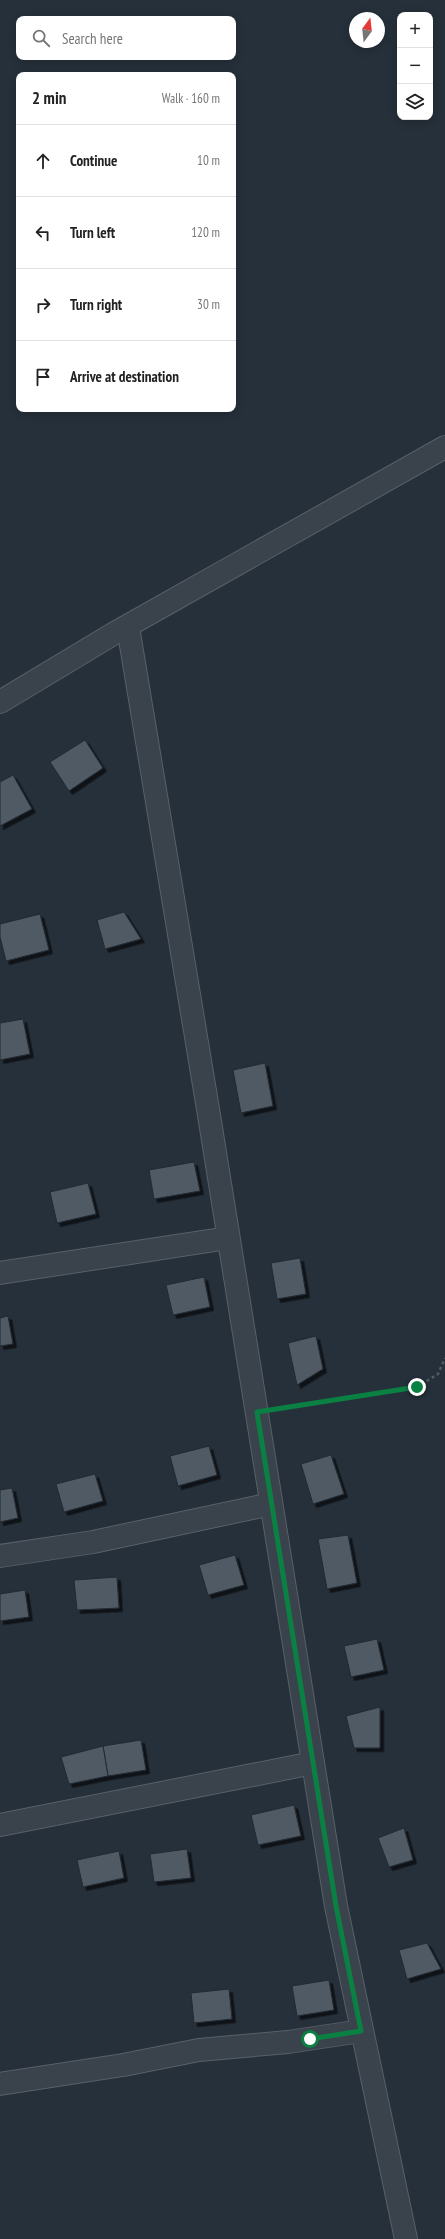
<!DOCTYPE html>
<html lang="en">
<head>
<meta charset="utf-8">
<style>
  :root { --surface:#fff; --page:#f2f2f2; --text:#222; --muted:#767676; --line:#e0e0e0 }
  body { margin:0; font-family:"PT Sans Narrow",sans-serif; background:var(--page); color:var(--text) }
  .controls { position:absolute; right:12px; top:12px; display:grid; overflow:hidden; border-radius:8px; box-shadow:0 2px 10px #0003 }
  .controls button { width:36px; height:36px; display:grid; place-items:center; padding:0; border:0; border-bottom:1px solid var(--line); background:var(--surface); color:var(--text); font:20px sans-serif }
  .compass { position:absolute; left:349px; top:12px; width:36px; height:36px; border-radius:50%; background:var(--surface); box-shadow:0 2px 10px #0003; rotate:15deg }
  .stop { position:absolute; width:12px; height:12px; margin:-9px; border:3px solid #0b8043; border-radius:50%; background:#fff }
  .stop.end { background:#0b8043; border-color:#fff; box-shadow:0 1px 4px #0008 }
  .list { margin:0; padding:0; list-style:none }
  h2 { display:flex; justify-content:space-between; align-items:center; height:52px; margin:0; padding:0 16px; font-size:17px }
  h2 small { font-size:13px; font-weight:400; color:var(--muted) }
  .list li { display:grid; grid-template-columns:26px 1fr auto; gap:12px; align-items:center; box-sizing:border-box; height:72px; padding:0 16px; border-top:1px solid var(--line) }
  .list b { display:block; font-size:15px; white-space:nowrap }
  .list em { font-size:13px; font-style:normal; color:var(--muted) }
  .icon { flex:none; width:22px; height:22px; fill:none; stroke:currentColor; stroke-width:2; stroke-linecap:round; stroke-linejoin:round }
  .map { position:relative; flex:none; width:445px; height:2239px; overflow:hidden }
  .search { position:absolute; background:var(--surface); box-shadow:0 2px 10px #0003; left:16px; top:16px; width:220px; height:44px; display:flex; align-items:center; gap:10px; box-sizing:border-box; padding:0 14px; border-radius:8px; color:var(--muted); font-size:15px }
  .panel { position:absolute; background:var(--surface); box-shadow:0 2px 10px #0003; left:16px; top:72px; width:220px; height:340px; border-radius:8px }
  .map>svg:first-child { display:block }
  .building { fill:#505a65; stroke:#212932; filter:url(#shadow) }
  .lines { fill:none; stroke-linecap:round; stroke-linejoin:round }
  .minor-casing { stroke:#586069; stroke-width:24 }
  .tertiary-casing { stroke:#586069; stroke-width:24 }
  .path { stroke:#4d5e5f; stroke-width:2.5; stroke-dasharray:3 3; stroke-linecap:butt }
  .minor { stroke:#3a424b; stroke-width:22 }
  .tertiary { stroke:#3a424b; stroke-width:22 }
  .route { stroke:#0b8043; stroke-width:5 }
</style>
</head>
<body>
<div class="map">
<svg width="445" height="2239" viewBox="0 0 445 2239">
  <defs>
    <filter id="shadow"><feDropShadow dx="3.5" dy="3.5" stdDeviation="0" flood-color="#0009"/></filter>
  </defs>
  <rect width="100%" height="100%" fill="#26303a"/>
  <g class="building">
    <path d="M 85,740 L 103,768 L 69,791 L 50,762 Z"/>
    <path d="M 13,775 L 32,809 L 0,826 L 0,782 Z"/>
    <path d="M 124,912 L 141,939 L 105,949 L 97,920 Z"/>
    <path d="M 40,914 L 49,950 L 6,961 L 0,937 L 0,924 Z"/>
    <path d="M 23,1019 L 30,1054 L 0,1060 L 0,1023 Z"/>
    <path d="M 265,1063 L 273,1106 L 241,1113 L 233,1070 Z"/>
    <path d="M 194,1162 L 200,1191 L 154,1199 L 149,1170 Z"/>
    <path d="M 88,1183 L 96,1214 L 57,1223 L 50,1192 Z"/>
    <path d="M 300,1258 L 306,1294 L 277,1299 L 271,1263 Z"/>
    <path d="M 204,1277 L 210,1307 L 173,1315 L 166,1285 Z"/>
    <path d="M 8,1316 L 13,1344 L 0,1346 L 0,1318 Z"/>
    <path d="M 316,1336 L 323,1369 L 297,1385 L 288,1343 Z"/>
    <path d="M 209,1446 L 217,1475 L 178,1486 L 170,1456 Z"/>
    <path d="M 331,1455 L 344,1494 L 313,1504 L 301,1464 Z"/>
    <path d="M 95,1474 L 103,1501 L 64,1512 L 56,1484 Z"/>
    <path d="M 12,1488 L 18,1518 L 0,1522 L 0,1490 Z"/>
    <path d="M 348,1535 L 357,1583 L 327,1589 L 318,1539 Z"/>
    <path d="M 235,1555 L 244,1585 L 208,1595 L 199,1565 Z"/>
    <path d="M 117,1577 L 119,1608 L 77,1610 L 74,1580 Z"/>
    <path d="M 25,1590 L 29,1617 L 0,1621 L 0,1594 Z"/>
    <path d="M 377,1639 L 384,1670 L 351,1677 L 344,1646 Z"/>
    <path d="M 380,1707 L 380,1748 L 354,1748 L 346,1716 Z"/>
    <path d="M 141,1740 L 146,1770 L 108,1776 L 103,1746 Z"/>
    <path d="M 103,1746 L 108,1776 L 69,1784 L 61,1757 Z"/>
    <path d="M 294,1805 L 301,1836 L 258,1845 L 251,1815 Z"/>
    <path d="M 404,1828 L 413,1860 L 389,1867 L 378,1838 Z"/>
    <path d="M 187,1849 L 191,1878 L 154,1882 L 150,1854 Z"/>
    <path d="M 119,1851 L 124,1878 L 83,1887 L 77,1860 Z"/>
    <path d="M 427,1943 L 441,1969 L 407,1979 L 399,1950 Z"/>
    <path d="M 329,1980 L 334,2010 L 297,2016 L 292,1986 Z"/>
    <path d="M 229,1989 L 232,2019 L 194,2023 L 191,1993 Z"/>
  </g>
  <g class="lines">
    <defs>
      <g id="minor">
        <path d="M 128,627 L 208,1109 L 336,1906 L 406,2239"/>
        <path d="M 0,1273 L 228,1238"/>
        <path d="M 0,1556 L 93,1542 L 271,1504"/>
        <path d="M 0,1825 L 313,1763"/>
        <path d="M 0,2084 L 123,2065 L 199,2050 L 288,2042 L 361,2031"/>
      </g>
      <path id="tertiary" d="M 0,702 L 113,634 L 445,447"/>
    </defs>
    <use href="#minor" class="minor-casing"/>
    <use href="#tertiary" class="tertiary-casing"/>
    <path class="path" d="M 286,1408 L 417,1387 L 438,1374 L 445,1358"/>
    <use href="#minor" class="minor"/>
    <use href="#tertiary" class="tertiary"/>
  </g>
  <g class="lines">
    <path class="route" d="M 310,2039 L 361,2031 L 336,1906 L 257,1412 L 417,1387"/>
  </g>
</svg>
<div class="controls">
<button>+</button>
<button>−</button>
<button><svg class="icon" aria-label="layers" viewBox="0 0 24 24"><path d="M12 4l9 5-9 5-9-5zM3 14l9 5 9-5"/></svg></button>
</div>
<svg class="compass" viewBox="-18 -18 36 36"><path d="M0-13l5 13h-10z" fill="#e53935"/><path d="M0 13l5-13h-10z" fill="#767676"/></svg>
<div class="stop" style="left:310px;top:2039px"></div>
<div class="stop end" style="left:417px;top:1387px"></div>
<div class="search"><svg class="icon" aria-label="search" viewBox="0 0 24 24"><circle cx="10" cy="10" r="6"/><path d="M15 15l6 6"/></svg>Search here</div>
<section class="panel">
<h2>2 min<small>Walk · 160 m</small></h2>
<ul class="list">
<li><svg class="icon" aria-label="ahead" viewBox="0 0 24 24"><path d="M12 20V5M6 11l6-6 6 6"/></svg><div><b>Continue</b></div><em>10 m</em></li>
<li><svg class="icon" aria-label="left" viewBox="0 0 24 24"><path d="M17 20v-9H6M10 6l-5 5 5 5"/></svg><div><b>Turn left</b></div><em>120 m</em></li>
<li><svg class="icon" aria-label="right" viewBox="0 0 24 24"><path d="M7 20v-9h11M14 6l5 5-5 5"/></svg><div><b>Turn right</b></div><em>30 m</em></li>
<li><svg class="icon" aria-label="arrive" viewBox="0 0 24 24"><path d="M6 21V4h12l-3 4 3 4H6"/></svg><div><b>Arrive at destination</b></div></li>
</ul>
</section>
</div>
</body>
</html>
